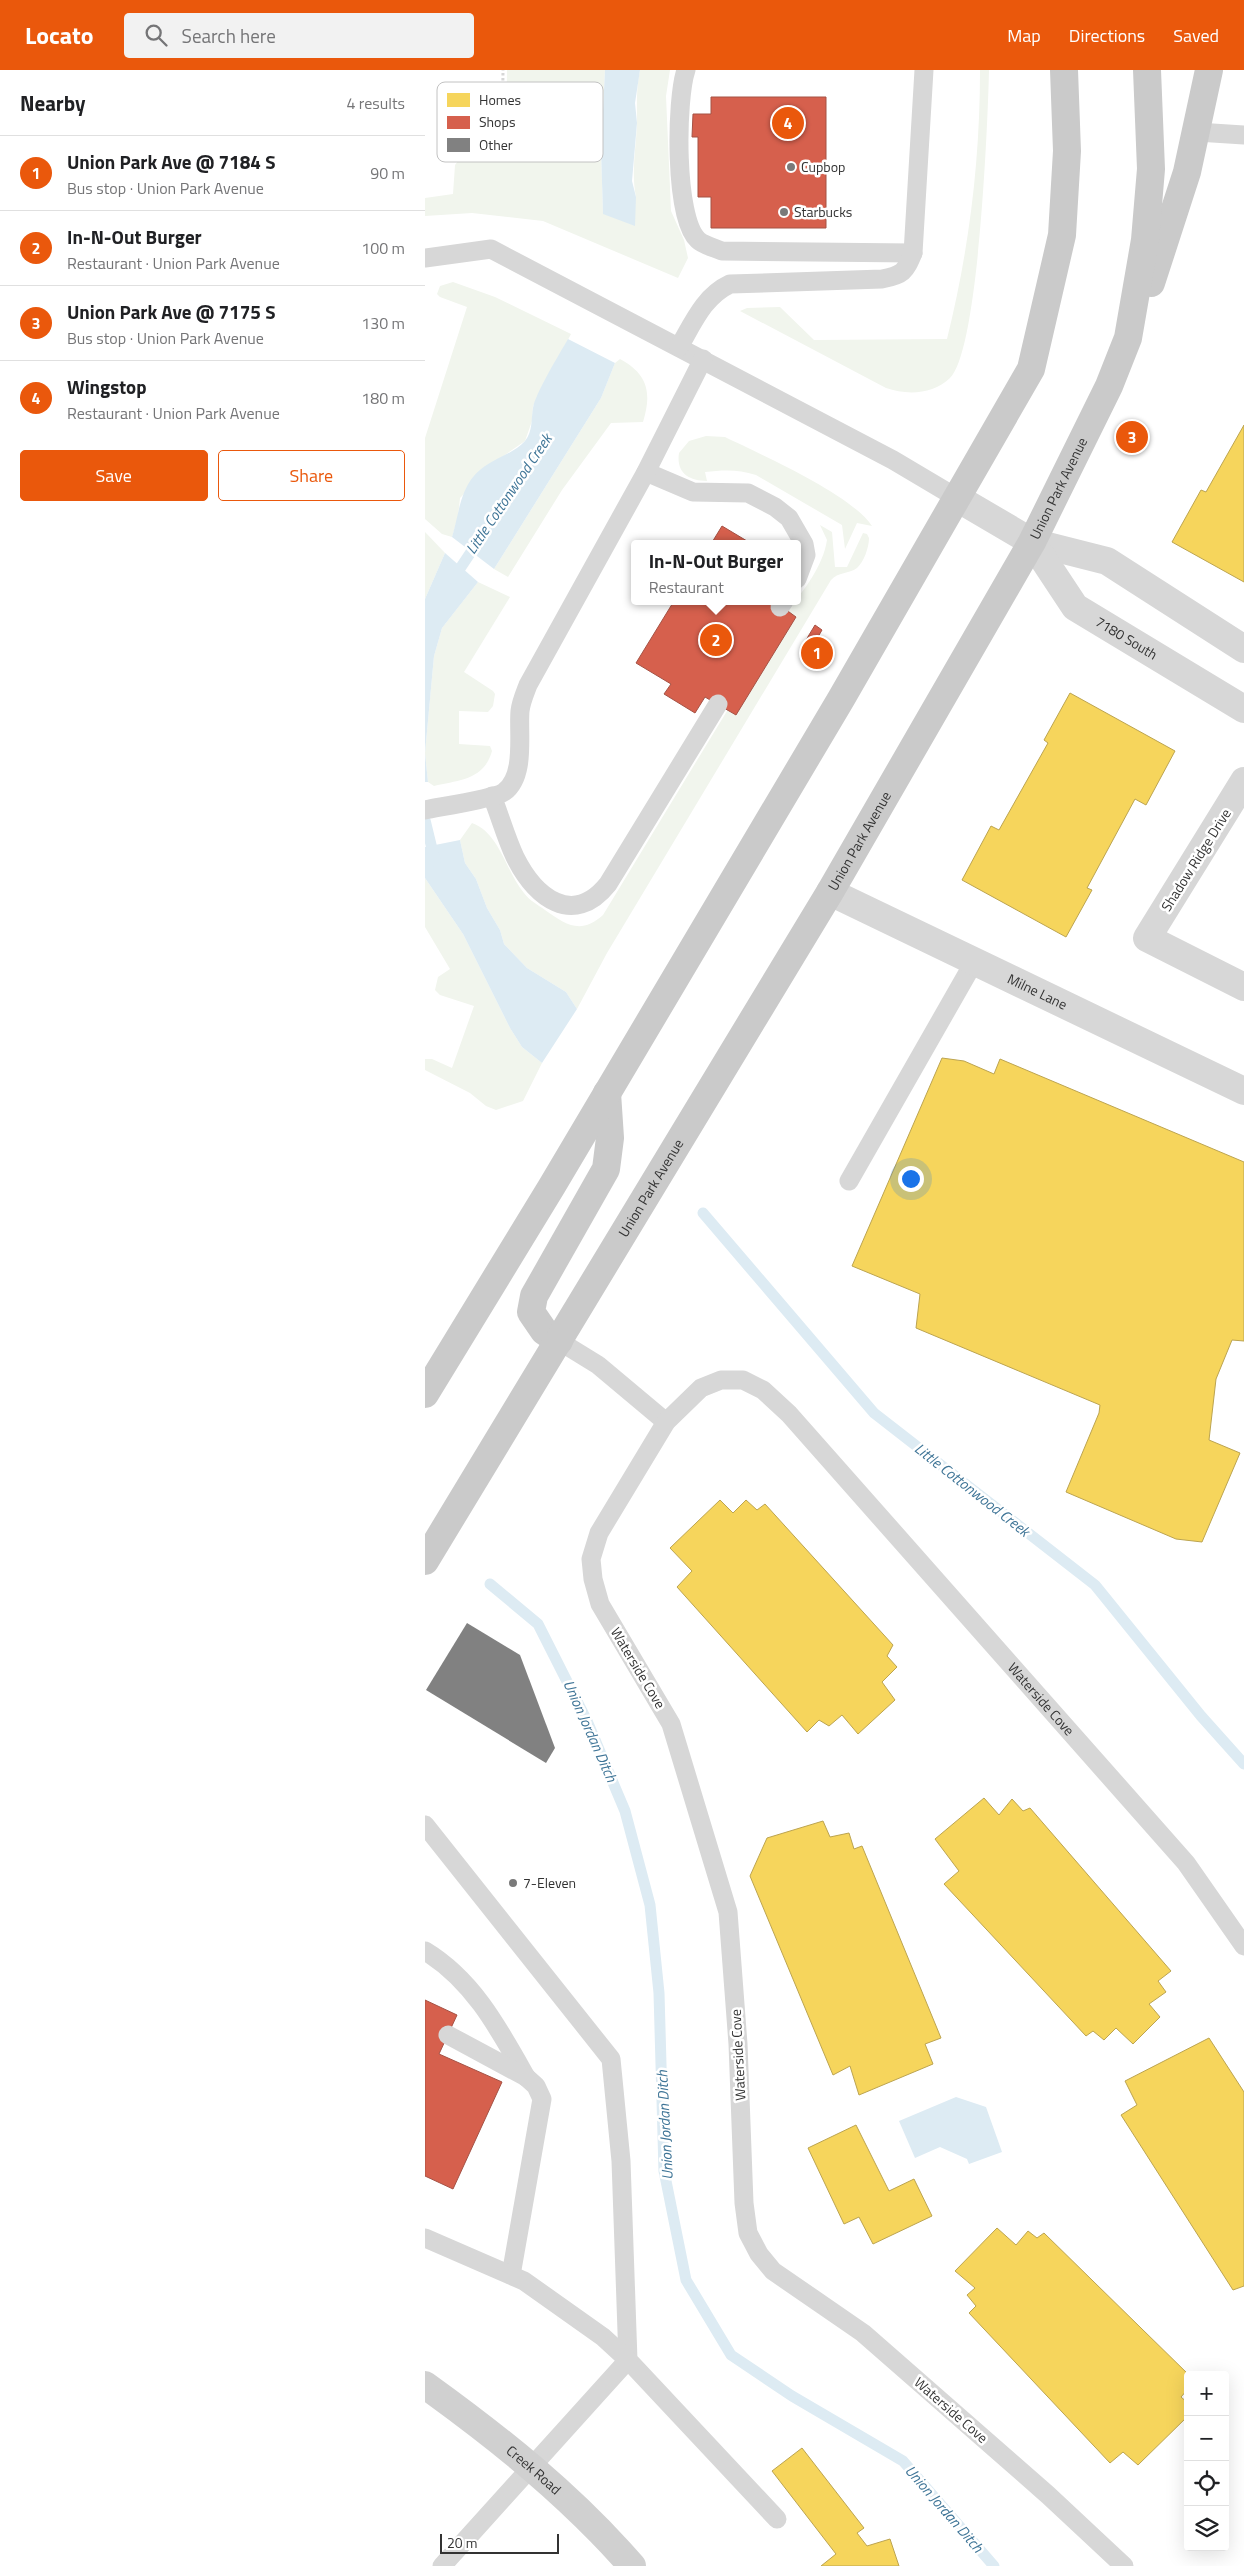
<!DOCTYPE html>
<html lang="en">
<head>
<meta charset="utf-8">
<style>
  :root { --surface:#fff; --page:#f2f2f2; --text:#202124; --muted:#757577; --line:#e0e0e0; --accent:#ea580c }
  body { margin:0; font-family:"Titillium Web",sans-serif; background:var(--page); color:var(--text) }
  .controls { position:absolute; right:15px; bottom:15px; display:grid; overflow:hidden; border-radius:5px; box-shadow:0 5px 20px #0002 }
  .controls button { width:45px; height:45px; display:grid; place-items:center; padding:0; border:0; border-bottom:1px solid var(--line); background:var(--surface); color:var(--text); font:25px sans-serif }
  .scale { position:absolute; left:15px; bottom:12px; width:119px; box-sizing:border-box; padding-left:5px; border:2px solid #333; border-top:0; font-size:14px; line-height:18px; white-space:nowrap; color:#333; -webkit-text-stroke:4px #fff; paint-order:stroke }
  .you { position:absolute; left:485px; top:1108px; width:18px; height:18px; margin:-12px; border:4px solid #fff; border-radius:50%; background:#1a73e8; box-shadow:0 0 0 8px #1a73e833 }
  .badge { display:grid; place-items:center; width:32px; height:32px; border-radius:50%; background:var(--accent); color:#fff; font-size:16px; font-weight:700 }
  .pin { position:absolute; translate:-50% -50%; border:2px solid #fff; box-shadow:0 1px 5px #0006 }
  .popup { position:absolute; left:206px; top:470px; width:170px; height:65px; box-sizing:border-box; display:grid; place-content:center; border-radius:5px; background:var(--surface); filter:drop-shadow(0 1px 4px #0005); font-size:16px; white-space:nowrap; color:var(--muted) }
  .popup b { font-size:19px; color:var(--text) }
  .popup::after { content:''; position:absolute; left:50%; top:100%; margin-left:-10px; border:10px solid transparent; border-top-color:var(--surface) }
  .list { margin:0; padding:0; list-style:none }
  h2 { display:flex; justify-content:space-between; align-items:center; height:65px; margin:0; padding:0 20px; font-size:21px }
  h2 small { font-size:16px; font-weight:400; color:var(--muted) }
  .list li { display:grid; grid-template-columns:32px 1fr auto; gap:15px; align-items:center; box-sizing:border-box; height:75px; padding:0 20px; border-top:1px solid var(--line) }
  .list b { display:block; font-size:19px; white-space:nowrap }
  .list p { margin:0; font-size:16px; white-space:nowrap; color:var(--muted) }
  .list em { font-size:16px; font-style:normal; color:var(--muted) }
  .actions { display:flex; gap:10px; padding:15px 20px }
  .actions a { flex:1; padding:11px 0; border:1px solid var(--accent); border-radius:5px; text-align:center; font-size:18px; color:var(--accent) }
  .actions .main { background:var(--accent); color:#fff }
  .icon { flex:none; width:28px; height:28px; fill:none; stroke:currentColor; stroke-width:2; stroke-linecap:round; stroke-linejoin:round }
  .map { position:relative; flex:none; width:819px; height:2496px; overflow:hidden }
  header { display:flex; align-items:center; gap:30px; box-sizing:border-box; height:70px; padding:0 25px; background:var(--accent); color:#fff }
  header strong { font-size:24px }
  nav { display:flex; gap:28px; margin-inline-start:auto; font-size:18px }
  .search { width:350px; height:45px; background:var(--page); display:flex; align-items:center; gap:12px; box-sizing:border-box; padding:0 18px; border-radius:5px; color:var(--muted); font-size:19px }
  main { display:flex }
  aside { flex:1; background:var(--surface) }
  .map>svg:first-child { display:block }
  .green { fill:#f1f5ed }
  .water { fill:#ddebf3 }
  .homes { fill:#f6d55c; stroke:#bca450 }
  .shops { fill:#d6604d; stroke:#a55245 }
  .lines { fill:none; stroke-linecap:round; stroke-linejoin:round }
  .stream { stroke:#ddebf3; stroke-width:11 }
  .building { fill:#818181 }
  .path { stroke:#d6d6d6; stroke-width:3; stroke-dasharray:2.5 2.5; stroke-linecap:butt }
  .lane { stroke:#d7d7d7; stroke-width:19 }
  .street { stroke:#d7d7d7; stroke-width:28 }
  .secondary { stroke:#d0d0d0; stroke-width:28 }
  .primary { stroke:#cacaca; stroke-width:28 }
  .poi-dot { fill:#7a7a7a; stroke:#fff; stroke-width:2 }
  .labels { text-anchor:middle; stroke-width:5; stroke-linejoin:round; paint-order:stroke }
  .poi-label { font-size:14px; fill:#333; stroke:#fff; text-anchor:start }
  .street-label { font-size:14px; fill:#333; stroke:#fff }
  .water-label { font-size:15px; font-style:italic; fill:#3f7597; stroke:#fff }
  .key { fill:#fff; stroke:#c2c2c2; stroke-width:1 }
  .key-label { font-size:14px; fill:#333 }
</style>
</head>
<body>
<header>
<strong>Locato</strong>
<div class="search"><svg class="icon" aria-label="search" viewBox="0 0 24 24"><circle cx="10" cy="10" r="6"/><path d="M15 15l6 6"/></svg>Search here</div>
<nav><a>Map</a><a>Directions</a><a>Saved</a></nav>
</header>
<main>
<aside>
<h2>Nearby<small>4 results</small></h2>
<ul class="list">
<li><span class="badge">1</span><div><b>Union Park Ave @ 7184 S</b><p>Bus stop · Union Park Avenue</p></div><em>90 m</em></li>
<li><span class="badge">2</span><div><b>In-N-Out Burger</b><p>Restaurant · Union Park Avenue</p></div><em>100 m</em></li>
<li><span class="badge">3</span><div><b>Union Park Ave @ 7175 S</b><p>Bus stop · Union Park Avenue</p></div><em>130 m</em></li>
<li><span class="badge">4</span><div><b>Wingstop</b><p>Restaurant · Union Park Avenue</p></div><em>180 m</em></li>
</ul>
<div class="actions"><a class="main">Save</a><a>Share</a></div>
</aside>
<div class="map">
<svg width="819" height="2496" viewBox="0 0 819 2496">
  <rect width="100%" height="100%" fill="#fff"/>
  <g class="green">
    <path d="M 82,0 L 180,0 L 176,80 L 178,144 L 211,127 C 206,102 211,79 212,54 C 212,35 211,19 215,0 L 245,0 L 241,26 L 246,141 L 259,170 L 263,188 L 253,208 L 118,151 L 47,143 L 0,146 L 0,128 L 28,124 L 30,95 L 33,91 L 81,92 Z"/>
    <path d="M 555,0 L 564,0 C 563,49 554,280 525,308 C 508,325 481,325 461,318 L 315,241 L 322,238 L 355,237 L 389,270 L 522,269 C 544,180 555,92 555,0 Z"/>
    <path d="M 28,212 L 70,227 L 146,264 L 108,336 L 107,351 L 100,371 L 74,389 L 35,428 L 33,447 L 27,467 L 17,464 L 0,449 L 0,368 L 42,237 L 15,227 L 12,224 L 15,216 Z"/>
    <path d="M 195,289 C 223,304 227,323 218,352 L 186,353 L 137,420 L 83,507 L 69,499 L 176,328 L 190,293 Z"/>
    <path d="M 281,366 L 300,367 C 337,385 426,424 447,456 L 432,453 L 420,479 L 417,455 L 331,405 C 313,399 298,400 280,402 L 282,411 C 263,411 251,402 254,383 L 264,371 Z"/>
    <path d="M 395,455 L 407,462 L 410,497 L 422,497 L 438,463 L 442,464 L 444,468 C 444,477 439,492 432,498 C 424,504 413,502 406,510 L 182,883 L 152,939 L 141,922 L 102,898 L 79,874 L 75,860 L 62,838 L 51,809 L 40,793 L 35,770 L 47,753 C 75,763 81,802 99,823 C 104,830 113,835 120,840 C 141,855 156,865 178,845 L 364,539 C 379,520 398,496 402,470 Z"/>
    <path d="M 0,462 L 20,483 L 0,529 Z"/>
    <path d="M 53,512 L 85,527 L 39,602 L 68,621 L 70,624 L 68,636 L 63,642 L 34,641 L 34,674 L 65,676 L 67,681 C 59,710 34,710 9,716 L 3,712 L 0,683 L 9,586 L 17,558 Z"/>
    <path d="M 0,808 L 38,864 L 85,958 L 97,977 L 117,993 L 98,1031 L 71,1040 L 61,1036 L 45,1023 L 0,1000 L 0,989 L 7,989 L 27,998 L 49,936 L 15,925 L 10,920 L 13,907 L 25,899 L 0,857 Z"/>
  </g>
  <g class="water">
    <path d="M 180,0 L 215,0 L 210,33 L 212,53 L 207,111 L 211,127 L 210,156 L 178,144 L 176,80 Z"/>
    <path d="M 143,269 L 190,293 L 176,328 L 69,499 L 27,467 C 35,441 35,413 60,396 C 73,387 89,383 100,371 C 108,361 106,349 108,338 C 110,324 135,283 143,269 Z"/>
    <path d="M 20,483 L 53,512 L 17,558 L 9,586 L 0,683 L 3,712 L 0,712 L 0,529 Z"/>
    <path d="M 35,770 L 40,793 L 51,809 L 62,838 L 75,860 L 79,874 L 102,898 L 141,922 L 152,939 L 117,993 L 97,977 L 85,958 L 38,864 L 0,808 L 0,777 Z"/>
    <path d="M 531,2027 L 561,2037 L 577,2082 L 544,2094 L 542,2089 L 515,2077 L 490,2088 L 474,2051 Z"/>
  </g>
  <g class="homes">
    <path d="M 819,355 L 819,512 L 747,472 L 776,420 L 781,422 Z"/>
    <path d="M 645,623 L 750,681 L 721,735 L 710,729 L 662,818 L 667,820 L 641,867 L 537,810 L 566,756 L 574,760 L 623,673 L 619,670 Z"/>
    <path d="M 517,988 L 539,991 L 569,1004 L 575,989 L 819,1092 L 819,1271 L 807,1270 L 791,1309 L 784,1370 L 815,1383 L 777,1472 L 751,1469 L 641,1422 L 674,1343 L 675,1335 L 491,1258 L 495,1224 L 427,1196 Z"/>
    <path d="M 295,1430 L 308,1443 L 321,1430 L 332,1440 L 340,1434 L 468,1575 L 462,1586 L 472,1597 L 457,1612 L 470,1630 L 433,1664 L 417,1645 L 404,1656 L 394,1650 L 382,1662 L 252,1517 L 267,1501 L 245,1478 Z"/>
    <path d="M 559,1728 L 574,1745 L 587,1729 L 598,1741 L 605,1738 L 746,1901 L 733,1911 L 741,1922 L 724,1934 L 735,1947 L 708,1974 L 691,1958 L 679,1970 L 668,1961 L 661,1966 L 519,1814 L 534,1801 L 510,1769 Z"/>
    <path d="M 398,1751 L 405,1767 L 424,1763 L 429,1779 L 437,1776 L 516,1968 L 500,1974 L 508,1994 L 434,2025 L 425,1996 L 408,2005 L 325,1806 L 342,1768 Z"/>
    <path d="M 784,1968 L 819,2022 L 819,2216 L 808,2220 L 696,2045 L 712,2035 L 700,2011 Z"/>
    <path d="M 431,2055 L 464,2121 L 489,2109 L 507,2146 L 448,2174 L 434,2147 L 419,2154 L 383,2078 Z"/>
    <path d="M 572,2158 L 591,2175 L 603,2161 L 612,2168 L 619,2163 L 764,2305 L 763,2319 L 756,2327 L 763,2333 L 763,2346 L 713,2395 L 698,2382 L 685,2393 L 544,2243 L 551,2236 L 542,2225 L 550,2218 L 530,2201 Z"/>
    <path d="M 377,2378 L 439,2458 L 432,2463 L 442,2476 L 465,2469 L 474,2496 L 396,2496 L 411,2484 L 347,2401 Z"/>
  </g>
  <g class="shops">
    <path d="M 286,27 L 401,27 L 401,158 L 286,158 L 286,127 L 273,127 L 273,67 L 267,67 L 268,44 L 286,44 Z"/>
    <path d="M 297,456 L 327,474 L 286,474 Z"/>
    <path d="M 249,531 L 349,531 L 371,547 L 311,645 L 280,627 L 270,643 L 239,624 L 246,614 L 211,593 Z"/>
    <path d="M 390,555 L 397,560 L 386,579 L 378,575 Z"/>
    <path d="M 0,1930 L 32,1945 L 14,1984 L 77,2012 L 28,2119 L 0,2106 Z"/>
  </g>
  <g class="lines">
    <g class="stream">
      <path d="M 28,509 L 54,470"/>
      <path d="M 0,750 L 10,791"/>
      <path d="M 278,1143 L 449,1343 L 670,1515 L 776,1646 L 819,1694"/>
      <path d="M 65,1514 L 113,1554 L 162,1651 L 200,1741 L 225,1835 L 234,1923 L 239,2101 L 261,2210 L 306,2285 L 367,2326 L 478,2391 L 569,2496"/>
    </g>
  </g>
  <path class="building" d="M 42,1553 L 95,1585 L 130,1678 L 121,1693 L 1,1620 Z"/>
  <g class="lines">
    <path class="path" d="M 20,66 L 77,89 L 78,0"/>
    <g class="lane">
      <path d="M 261,0 C 251,29 249,148 273,170 C 278,175 290,178 297,181 L 488,183"/>
      <path d="M 772,62 L 819,65"/>
      <path d="M 0,188 L 66,179 L 468,390 L 532,428"/>
      <path d="M 254,277 C 268,253 279,226 305,214 L 457,209 C 478,205 480,202 488,183 L 499,0"/>
      <path d="M 221,402 L 268,422 L 323,423 L 350,437 L 364,448 L 379,474 L 381,485 L 372,509"/>
      <path d="M 355,537 L 359,531"/>
      <path d="M 67,726 C 75,746 81,768 90,787 C 110,827 148,858 183,814 L 293,634"/>
      <path d="M 0,740 C 14,737 71,728 79,722 C 101,706 93,664 95,641 C 96,632 100,623 103,615 L 221,402 L 278,289"/>
      <path d="M 424,1111 L 549,892"/>
      <path d="M 134,1271 L 173,1295 L 241,1352"/>
      <path d="M 0,1755 L 186,1989 L 196,2091 L 203,2290 L 352,2449"/>
      <path d="M 0,1881 C 48,1910 74,1959 101,2007"/>
      <path d="M 23,1965 L 101,2007 L 111,2016 L 117,2029 L 86,2205"/>
      <path d="M 0,2168 L 99,2211 L 178,2267 L 203,2290 L 17,2496"/>
      <path id="s1" d="M 699,2496 L 623,2425 L 438,2263 L 348,2201 L 334,2184 L 323,2163 L 319,2133 L 313,1974 L 303,1842 L 246,1654 L 175,1534 L 168,1509 L 166,1489 L 174,1463 L 241,1352 L 276,1318 L 296,1310 L 318,1310 L 338,1320 L 364,1344 L 761,1793 L 819,1876"/>
    </g>
    <g class="street">
      <path d="M 532,428 L 607,472 L 682,491 L 819,579"/>
      <path id="s2" d="M 607,472 L 650,537 L 819,639"/>
      <path d="M 819,711 L 722,868 L 819,917"/>
      <path id="s3" d="M 405,822 L 819,1021"/>
    </g>
    <path class="secondary" id="s4" d="M 0,2315 C 75,2369 146,2426 207,2496"/>
    <g class="primary">
      <path d="M 726,213 L 762,102 L 784,0"/>
      <path d="M 134,1271 L 119,1261 L 106,1242 L 109,1226 L 181,1099 L 185,1068 L 182,1023"/>
      <path d="M 0,1324 L 127,1116 L 416,629 L 606,299 L 637,165 L 642,81 L 639,0"/>
      <path id="s5" d="M 0,1491 L 405,822 L 607,472 L 684,316 L 703,268 L 720,170 L 726,99 L 722,0"/>
    </g>
  </g>
  <g class="poi-dot">
    <circle cx="366" cy="97" r="5"/>
    <circle cx="359" cy="142" r="5"/>
    <circle cx="88" cy="1813" r="5"/>
  </g>
  <g class="labels">
    <g class="poi-label">
      <text x="376" y="102">Cupbop</text>
      <text x="369" y="147">Starbucks</text>
      <text x="98" y="1818">7-Eleven</text>
    </g>
    <g class="street-label">
      <text dy="5" stroke="none"><textPath href="#s5" startOffset="1246">Union Park Avenue</textPath></text>
      <text dy="5" stroke="none"><textPath href="#s2" startOffset="138">7180 South</textPath></text>
      <text dy="5" stroke="none"><textPath href="#s5" startOffset="841">Union Park Avenue</textPath></text>
      <text transform="translate(771 790) rotate(-58)" y="5">Shadow Ridge Drive</text>
      <text dy="5" stroke="none"><textPath href="#s3" startOffset="230">Milne Lane</textPath></text>
      <text dy="5" stroke="none"><textPath href="#s5" startOffset="436">Union Park Avenue</textPath></text>
      <text transform="translate(213 1598) rotate(59)" y="5">Waterside Cove</text>
      <text dy="5" stroke="none"><textPath href="#s1" startOffset="1896">Waterside Cove</textPath></text>
      <text transform="translate(313 1985) rotate(-93)" y="5">Waterside Cove</text>
      <text transform="translate(526 2340) rotate(41)" y="5">Waterside Cove</text>
      <text dy="5" stroke="none"><textPath href="#s4" startOffset="138">Creek Road</textPath></text>
    </g>
    <g class="water-label">
      <text transform="translate(84 424) rotate(-56)" y="5">Little Cottonwood Creek</text>
      <text transform="translate(547 1420) rotate(38)" y="5">Little Cottonwood Creek</text>
      <text transform="translate(165 1661) rotate(66)" y="5">Union Jordan Ditch</text>
      <text transform="translate(240 2055) rotate(-93)" y="5">Union Jordan Ditch</text>
      <text transform="translate(519 2439) rotate(49)" y="5">Union Jordan Ditch</text>
    </g>
  </g>
  <rect x="12" y="12" width="166" height="80" rx="8" class="key"/>
  <rect x="22" y="23" width="23" height="14" fill="#f6d55c"/>
  <rect x="22" y="46" width="23" height="13" fill="#d6604d"/>
  <rect x="22" y="68" width="23" height="14" fill="#818181"/>
  <g class="key-label">
    <text x="54" y="35">Homes</text>
    <text x="54" y="57">Shops</text>
    <text x="54" y="80">Other</text>
  </g>
</svg>
<div class="controls">
<button>+</button>
<button>−</button>
<button><svg class="icon" aria-label="locate" viewBox="0 0 24 24"><circle cx="12" cy="12" r="6"/><path d="M12 2v4M12 18v4M2 12h4M18 12h4"/></svg></button>
<button><svg class="icon" aria-label="layers" viewBox="0 0 24 24"><path d="M12 4l9 5-9 5-9-5zM3 14l9 5 9-5"/></svg></button>
</div>
<div class="scale">20 m</div>
<div class="you"></div>
<div class="pin badge" style="left:392px;top:583px">1</div>
<div class="pin badge" style="left:291px;top:570px">2</div>
<div class="popup"><b>In-N-Out Burger</b>Restaurant</div>
<div class="pin badge" style="left:707px;top:367px">3</div>
<div class="pin badge" style="left:363px;top:53px">4</div>
</div>
</main>
</body>
</html>
